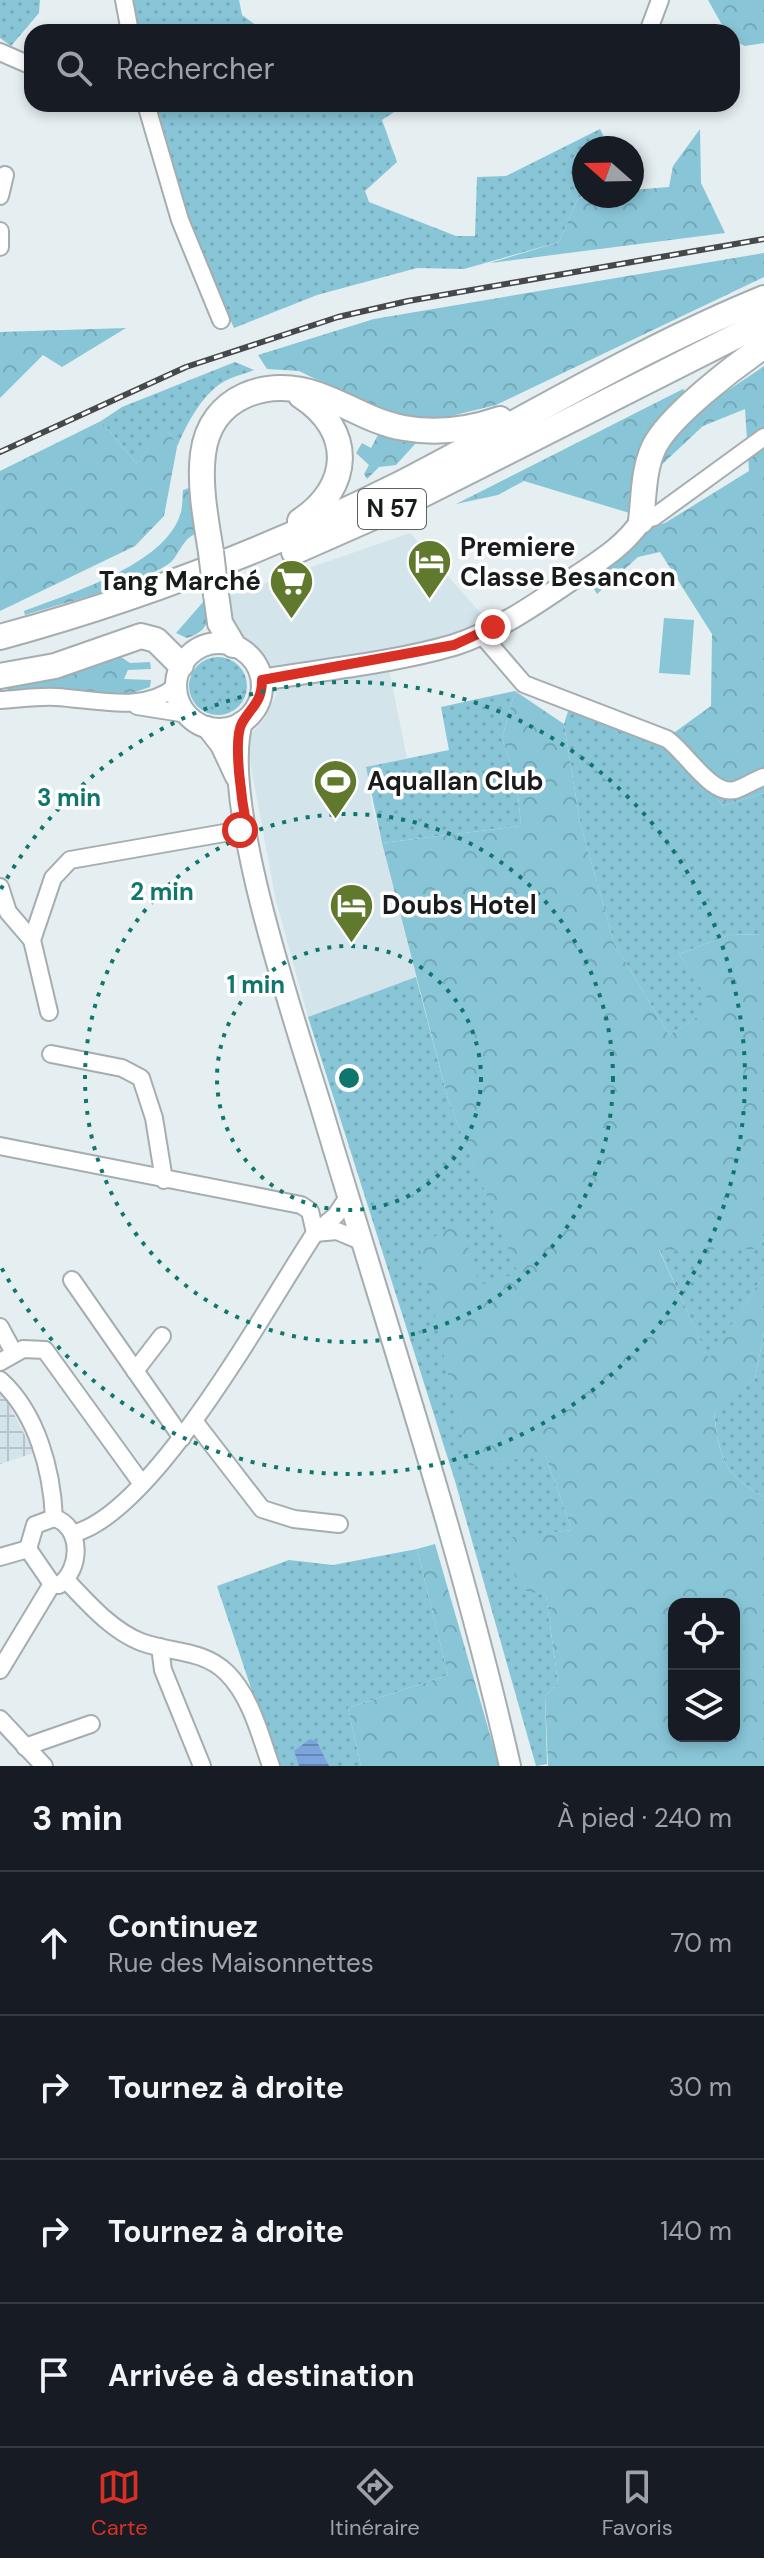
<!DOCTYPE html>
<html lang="fr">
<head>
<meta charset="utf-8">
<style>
  :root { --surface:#171b24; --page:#242831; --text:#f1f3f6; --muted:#9ea1a6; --line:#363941; --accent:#d93025 }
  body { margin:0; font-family:"DM Sans",sans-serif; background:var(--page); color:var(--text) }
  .controls { position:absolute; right:24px; bottom:24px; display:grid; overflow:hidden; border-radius:16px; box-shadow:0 4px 12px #0003 }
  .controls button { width:72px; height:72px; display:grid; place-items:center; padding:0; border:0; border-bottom:2px solid var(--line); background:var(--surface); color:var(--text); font:40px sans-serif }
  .compass { position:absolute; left:572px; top:136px; width:72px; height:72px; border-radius:50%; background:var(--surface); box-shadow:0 4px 12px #0003; rotate:290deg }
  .stop { position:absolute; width:24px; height:24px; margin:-18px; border:6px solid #d93025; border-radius:50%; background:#fff }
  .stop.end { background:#d93025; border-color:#fff; box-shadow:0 2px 8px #0008 }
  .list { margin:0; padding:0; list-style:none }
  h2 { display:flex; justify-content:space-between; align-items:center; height:104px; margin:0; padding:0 32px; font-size:34px }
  h2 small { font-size:26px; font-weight:400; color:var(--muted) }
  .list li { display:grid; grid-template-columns:52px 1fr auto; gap:24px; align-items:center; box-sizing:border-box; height:144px; padding:0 32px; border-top:2px solid var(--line) }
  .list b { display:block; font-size:30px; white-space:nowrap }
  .list p { margin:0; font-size:26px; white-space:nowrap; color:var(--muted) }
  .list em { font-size:26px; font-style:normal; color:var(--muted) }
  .icon { flex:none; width:44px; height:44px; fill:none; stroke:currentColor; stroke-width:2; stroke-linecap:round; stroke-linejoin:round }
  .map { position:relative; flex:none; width:764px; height:1766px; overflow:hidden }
  .search { position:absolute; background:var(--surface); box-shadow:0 4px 12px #0003; left:24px; right:24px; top:24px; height:88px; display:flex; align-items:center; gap:20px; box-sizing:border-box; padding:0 28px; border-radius:24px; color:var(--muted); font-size:30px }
  .sheet { height:680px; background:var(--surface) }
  nav { display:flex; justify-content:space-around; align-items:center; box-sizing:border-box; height:112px; border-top:2px solid var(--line); background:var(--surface); font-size:22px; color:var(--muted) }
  nav a { display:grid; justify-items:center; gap:4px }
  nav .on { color:var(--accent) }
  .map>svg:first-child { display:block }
  .built { fill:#d3e5eb }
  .industrial { fill:url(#industrial-grid) }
  .grass { fill:url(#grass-dots) }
  .forest { fill:url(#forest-crowns); fill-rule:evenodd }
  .pitch { fill:#88c5d7 }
  .water { fill:url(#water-rules) }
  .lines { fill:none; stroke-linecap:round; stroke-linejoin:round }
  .minor-casing { stroke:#a5adb0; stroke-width:20 }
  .major-casing { stroke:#a5adb0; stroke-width:24 }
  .highway-casing { stroke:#a5adb0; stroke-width:28 }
  .minor { stroke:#fff; stroke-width:16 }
  .major { stroke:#fff; stroke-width:20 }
  .highway { stroke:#fff; stroke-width:24 }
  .rail-casing { stroke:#45494b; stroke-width:6 }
  .rail { stroke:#fff; stroke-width:3; stroke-dasharray:9; stroke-linecap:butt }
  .highway-bridge-casing { stroke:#a5adb0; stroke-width:28; stroke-linecap:butt }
  .highway-bridge { stroke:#fff; stroke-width:24 }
  .route { stroke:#d93025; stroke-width:10 }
  .ring { fill:none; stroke:#0f766e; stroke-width:4; stroke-dasharray:4 8 }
  .labels { text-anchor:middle; stroke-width:7; stroke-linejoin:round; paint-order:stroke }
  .shield { fill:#fff; stroke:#5e6061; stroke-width:2 }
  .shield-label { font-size:24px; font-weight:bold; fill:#191c1d }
  .poi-label { font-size:26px; font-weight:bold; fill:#191c1d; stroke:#fff; text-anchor:start }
  .centre { fill:#0f766e; stroke:#fff; stroke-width:4 }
  .ring-label { font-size:24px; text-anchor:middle; font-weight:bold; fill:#0f766e; stroke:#fff; stroke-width:7; stroke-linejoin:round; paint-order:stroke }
</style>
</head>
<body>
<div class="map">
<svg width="764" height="1766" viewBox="0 0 764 1766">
  <defs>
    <pattern id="industrial-grid" width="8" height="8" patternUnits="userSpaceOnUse" patternTransform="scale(2)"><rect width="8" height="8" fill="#d3e5eb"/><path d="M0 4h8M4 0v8" fill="none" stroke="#b5c4c9"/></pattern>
    <pattern id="grass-dots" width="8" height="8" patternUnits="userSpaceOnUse" patternTransform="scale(2)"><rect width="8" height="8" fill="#88c5d7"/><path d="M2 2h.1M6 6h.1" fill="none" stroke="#75a9b8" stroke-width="1.8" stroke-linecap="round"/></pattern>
    <pattern id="forest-crowns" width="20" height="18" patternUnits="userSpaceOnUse" patternTransform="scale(2)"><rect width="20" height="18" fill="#88c5d7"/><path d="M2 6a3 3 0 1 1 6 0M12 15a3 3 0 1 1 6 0" fill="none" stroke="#75a9b8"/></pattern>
    <pattern id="water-rules" width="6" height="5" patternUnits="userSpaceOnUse" patternTransform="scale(2)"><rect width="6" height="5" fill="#7da5dd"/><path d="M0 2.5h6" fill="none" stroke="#6686b3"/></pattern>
  </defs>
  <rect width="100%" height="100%" fill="#e5eef1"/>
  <path class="built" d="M 410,533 L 493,627 L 387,660 L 407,758 L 367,768 L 372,805 L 416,977 L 308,1017 L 276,901 L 246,740 L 264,719 L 276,695 L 268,665 L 234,633 L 228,596 Z"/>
  <path class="industrial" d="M 0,1387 L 34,1453 L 0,1464 Z"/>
  <g class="grass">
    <path d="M 0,0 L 40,0 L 39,13 L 11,46 L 0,38 Z"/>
    <path d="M 133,0 L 239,0 L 242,15 L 265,32 L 139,32 Z"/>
    <path d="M 156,104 L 406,104 L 382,120 L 397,162 L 365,191 L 369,202 L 456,236 L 475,236 L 477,177 L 506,176 L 600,129 L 609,148 L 584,148 L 584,196 L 591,196 L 578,198 L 559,242 L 464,269 L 417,268 L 317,295 L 234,328 L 193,232 Z"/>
    <path d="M 235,362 L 254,370 C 246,374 237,375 229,379 C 204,390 187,423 177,447 L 167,428 L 136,463 L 101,421 L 122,407 Z"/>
    <circle cx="218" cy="686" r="29"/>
    <path d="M 515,691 L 502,738 L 517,785 L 521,826 L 382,843 L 366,767 L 449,750 L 441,707 Z"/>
    <path d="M 570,705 L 668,737 L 723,806 L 764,793 L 764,934 L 729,935 L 679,954 L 714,1007 L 669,1035 L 614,943 L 580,822 L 564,724 Z"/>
    <path d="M 416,977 L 448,1099 L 519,1274 L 480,1286 L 420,1247 L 545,1455 L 572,1530 L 507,1539 L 518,1588 L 546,1595 L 558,1683 L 545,1696 L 547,1764 L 536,1766 L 455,1481 L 308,1017 Z"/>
    <path d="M 764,1240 L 764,1275 L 709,1360 L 659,1249 L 755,1249 Z"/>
    <path d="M 764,1333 L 764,1497 C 722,1472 720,1459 714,1412 L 755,1378 Z"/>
    <path d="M 417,1549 L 448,1675 L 348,1708 L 361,1766 L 277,1766 L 217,1586 L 289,1560 L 333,1565 Z"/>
  </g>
  <g class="forest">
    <path d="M 708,0 L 764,0 L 764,43 L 745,46 L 732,40 L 732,32 L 726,32 Z"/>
    <path d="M 700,129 L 701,183 L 725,233 L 490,263 L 559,242 L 578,198 L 632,196 L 632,190 L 669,187 L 673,166 Z"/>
    <path d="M 764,253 L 764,277 L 496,405 L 447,417 L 412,419 L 371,406 L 299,371 L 267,369 L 258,355 L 374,319 Z"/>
    <path d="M 126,328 L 62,367 L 43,355 L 0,398 L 0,332 Z"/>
    <path d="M 764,366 L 764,793 L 723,806 L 668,737 L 711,706 L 712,634 L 660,552 L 638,557 L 597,594 L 587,577 L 640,530 L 665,523 L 749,471 L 745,409 L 703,426 L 657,469 C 671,421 725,394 764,366 Z"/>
    <path d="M 683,389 L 689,396 L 636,515 L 524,481 L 498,495 L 456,504 Z"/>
    <path d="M 101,421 L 136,463 L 167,427 L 177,447 L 164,516 L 135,546 L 0,611 L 0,471 Z"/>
    <path d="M 379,433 L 416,443 L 396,465 L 379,467 L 367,479 L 364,474 L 369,465 L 356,453 L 362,443 L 371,448 Z"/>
    <path d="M 189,488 L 195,534 C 180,541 179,558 167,565 C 133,586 64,603 25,615 L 24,611 C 69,594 164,565 180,515 C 183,508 182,498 183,490 Z"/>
    <path d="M 204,601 C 213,620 206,632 187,638 L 176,633 Z"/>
    <path d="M 119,656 L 130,663 L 150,662 L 151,669 L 128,670 L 124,679 L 151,680 L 150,687 L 129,694 L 7,692 L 8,683 Z"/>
    <path d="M 515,691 L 564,724 L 580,822 L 614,943 L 669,1035 L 713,1007 L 679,954 L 729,935 L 764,934 L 764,1240 L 756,1249 L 659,1250 L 709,1359 L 764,1275 L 764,1333 L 755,1378 L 714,1413 C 720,1459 722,1472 764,1497 L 764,1766 L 548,1766 L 545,1696 L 558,1683 L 546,1595 L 518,1589 L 506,1538 L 572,1530 L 545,1455 L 469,1466 L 419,1246 L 460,1222 L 480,1285 L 518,1273 L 448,1099 L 382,843 L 521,826 L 517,785 L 502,738 ZM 674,1604 L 734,1604 L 734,1736 L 674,1736 Z"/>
    <path d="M 435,1544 L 499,1766 L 361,1766 L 348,1708 L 448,1675 L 417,1549 Z"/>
  </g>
  <path class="pitch" d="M 664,618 L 694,620 L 690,675 L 659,673 Z"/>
  <path class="water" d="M 310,1739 L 317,1742 L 329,1766 L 299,1766 L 294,1751 Z"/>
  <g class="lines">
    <defs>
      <g id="minor">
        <path d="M 124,0 L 130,32"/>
        <path d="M 648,32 L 660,0"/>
        <path d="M 0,52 L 32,66"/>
        <path d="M 146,104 L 180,220 L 221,320"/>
        <path d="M 0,196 L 5,175"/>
        <path d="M 0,231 L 0,247"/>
        <path d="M 641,521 L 654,517 L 764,437"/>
        <path d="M 481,634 L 524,684 L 667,739 C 686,752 711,796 735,790 C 745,787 754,780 764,777"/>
        <path d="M 0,700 C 18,699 38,696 56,697 C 95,699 144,714 176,686"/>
        <path d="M 137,706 L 187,714"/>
        <path d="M 0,887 L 8,912 L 32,940"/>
        <path d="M 49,1012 L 32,940 L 53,878 L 70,860 L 247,829"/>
        <path d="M 51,1054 L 122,1068 L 141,1078 L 154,1118 L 164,1180"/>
        <path d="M 0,1146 L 301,1205 L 310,1211 L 315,1233"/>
        <path d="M 315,1233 L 337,1231 L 361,1241"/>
        <path d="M 72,1280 L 182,1438"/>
        <path d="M 0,1327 L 14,1353"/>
        <path d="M 0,1362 L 23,1349 L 45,1350 L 142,1484"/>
        <path d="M 135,1371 L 162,1336"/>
        <path d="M 0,1380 C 37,1413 52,1471 54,1518"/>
        <path d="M 194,1421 L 262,1509 L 294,1519 L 339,1524"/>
        <path d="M 54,1518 C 82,1526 82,1569 59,1585 L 52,1584 L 28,1549 L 35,1525 Z"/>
        <path d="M 75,1533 C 156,1510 266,1307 315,1233 L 336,1215 L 348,1197"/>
        <path d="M 0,1557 L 28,1549"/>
        <path d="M 66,1580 C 88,1603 111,1630 141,1642 C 170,1653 203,1649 227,1673 C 251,1697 260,1735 271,1766"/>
        <path d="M 160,1647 L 163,1670 L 202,1766"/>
        <path d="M 0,1670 L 52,1584"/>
        <path d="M 0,1719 L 44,1766"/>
        <path d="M 25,1747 L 91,1724"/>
      </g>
      <g id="major">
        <circle cx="219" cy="686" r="43"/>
        <path d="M 262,680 C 325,669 392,663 454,645 C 498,631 539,602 577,576 C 601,560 625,545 641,521"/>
        <path d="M 242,722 C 219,803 296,1024 322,1110 C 387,1328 460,1544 510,1766"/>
        <path d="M 207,727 L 221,745 L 236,777"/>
      </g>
      <g id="highway">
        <path d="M 300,521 C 352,487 354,430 301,396"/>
        <path d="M 641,521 C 644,497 643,470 654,447 C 669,416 735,366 764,346"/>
        <path d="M 211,552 C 206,520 199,486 203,454 C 210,396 268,376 319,395 C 348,405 373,423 404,428 C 437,434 468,430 500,419"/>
        <path d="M 294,552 L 412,500 L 764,322"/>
        <path d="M 216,594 L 220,623 L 233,645"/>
        <path d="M 0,637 C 140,599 272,548 402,483 C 522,421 639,349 764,298"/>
        <path d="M 0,676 L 55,666 L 141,636 L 156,640 L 181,665"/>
      </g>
    </defs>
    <use href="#minor" class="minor-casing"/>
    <use href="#major" class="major-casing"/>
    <use href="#highway" class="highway-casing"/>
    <use href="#minor" class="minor"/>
    <use href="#major" class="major"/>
    <use href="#highway" class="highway"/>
    <defs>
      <path id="rail" d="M 0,452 L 186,367 L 338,317 L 408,301 L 764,239"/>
    </defs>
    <use href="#rail" class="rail-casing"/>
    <use href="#rail" class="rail"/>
    <defs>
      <path id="highway-bridge" d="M 211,552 L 216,594"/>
    </defs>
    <use href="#highway-bridge" class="highway-bridge-casing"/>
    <use href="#highway-bridge" class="highway-bridge"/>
  </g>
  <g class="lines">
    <path class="route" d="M 240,830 L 247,829 C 243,808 232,740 242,723 C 252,706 262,702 262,680 L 454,645 L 493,627"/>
  </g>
  <g class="ring">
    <circle cx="349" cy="1078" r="132"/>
    <circle cx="349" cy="1078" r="264"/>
    <path d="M1 889A396 396 0 1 1 1 1267"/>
  </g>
  <defs>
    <symbol id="hotel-pin" viewBox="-11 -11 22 30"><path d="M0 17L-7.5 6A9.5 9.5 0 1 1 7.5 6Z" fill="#61792c" stroke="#fff"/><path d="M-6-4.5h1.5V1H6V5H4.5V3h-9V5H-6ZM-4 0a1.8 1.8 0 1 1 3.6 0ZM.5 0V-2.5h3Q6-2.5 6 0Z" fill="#fff"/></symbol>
    <symbol id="supermarket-pin" viewBox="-11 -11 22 30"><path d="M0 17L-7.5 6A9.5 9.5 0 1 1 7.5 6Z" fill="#61792c" stroke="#fff"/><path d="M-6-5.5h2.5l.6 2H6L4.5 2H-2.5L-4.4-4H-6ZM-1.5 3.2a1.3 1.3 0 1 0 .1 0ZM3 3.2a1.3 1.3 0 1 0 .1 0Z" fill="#fff"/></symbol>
    <symbol id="stadium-pin" viewBox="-11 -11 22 30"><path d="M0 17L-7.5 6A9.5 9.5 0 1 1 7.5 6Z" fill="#61792c" stroke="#fff"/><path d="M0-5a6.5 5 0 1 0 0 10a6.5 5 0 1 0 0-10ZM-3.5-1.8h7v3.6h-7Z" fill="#fff"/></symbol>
  </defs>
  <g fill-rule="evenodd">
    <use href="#hotel-pin" x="404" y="536" width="51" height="69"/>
    <use href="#supermarket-pin" x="266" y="556" width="51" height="69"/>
    <use href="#stadium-pin" x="310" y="756" width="51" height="69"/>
    <use href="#hotel-pin" x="326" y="880" width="51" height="69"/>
  </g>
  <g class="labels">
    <rect class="shield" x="358" y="489" width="68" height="40" rx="6"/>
    <g class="shield-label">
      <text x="392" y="517">N 57</text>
    </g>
    <g class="poi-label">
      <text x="460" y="556">Premiere<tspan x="460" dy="30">Classe Besancon</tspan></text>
      <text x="261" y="590" text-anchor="end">Tang Marché</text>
      <text x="367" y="790">Aquallan Club</text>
      <text x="382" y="914">Doubs Hotel</text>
    </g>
  </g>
  <circle cx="349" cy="1078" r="12" class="centre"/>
  <g class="ring-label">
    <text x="69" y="806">3 min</text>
    <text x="162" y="900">2 min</text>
    <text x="256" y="993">1 min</text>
  </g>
</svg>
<div class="controls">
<button><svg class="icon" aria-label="locate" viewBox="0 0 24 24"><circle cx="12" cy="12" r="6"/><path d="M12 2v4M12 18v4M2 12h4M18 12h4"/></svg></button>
<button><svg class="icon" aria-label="layers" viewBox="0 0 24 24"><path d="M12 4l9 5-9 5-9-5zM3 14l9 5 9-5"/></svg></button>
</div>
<svg class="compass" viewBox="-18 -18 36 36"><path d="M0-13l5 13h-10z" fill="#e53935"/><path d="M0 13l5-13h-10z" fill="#9ea1a6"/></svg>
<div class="stop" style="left:240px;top:830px"></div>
<div class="stop end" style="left:493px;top:627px"></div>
<div class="search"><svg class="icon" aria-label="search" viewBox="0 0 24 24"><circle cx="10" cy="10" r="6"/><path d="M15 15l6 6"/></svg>Rechercher</div>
</div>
<section class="sheet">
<h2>3 min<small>À pied · 240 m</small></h2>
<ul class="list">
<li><svg class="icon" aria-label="ahead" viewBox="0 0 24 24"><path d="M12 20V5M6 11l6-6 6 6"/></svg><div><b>Continuez</b><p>Rue des Maisonnettes</p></div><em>70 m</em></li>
<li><svg class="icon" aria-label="right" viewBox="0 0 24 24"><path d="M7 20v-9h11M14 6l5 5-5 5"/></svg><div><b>Tournez à droite</b></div><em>30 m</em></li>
<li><svg class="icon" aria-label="right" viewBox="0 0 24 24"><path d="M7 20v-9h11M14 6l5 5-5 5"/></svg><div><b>Tournez à droite</b></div><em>140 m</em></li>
<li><svg class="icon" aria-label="arrive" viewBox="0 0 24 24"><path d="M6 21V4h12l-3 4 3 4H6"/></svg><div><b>Arrivée à destination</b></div></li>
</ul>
</section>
<nav>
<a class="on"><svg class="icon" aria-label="map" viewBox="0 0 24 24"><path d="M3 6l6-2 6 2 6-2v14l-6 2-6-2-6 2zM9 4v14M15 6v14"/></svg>Carte</a>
<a><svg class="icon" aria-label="directions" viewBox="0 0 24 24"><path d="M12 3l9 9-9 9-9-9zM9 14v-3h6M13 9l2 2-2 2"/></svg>Itinéraire</a>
<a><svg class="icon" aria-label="saved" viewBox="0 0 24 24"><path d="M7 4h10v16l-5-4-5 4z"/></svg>Favoris</a>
</nav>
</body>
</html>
